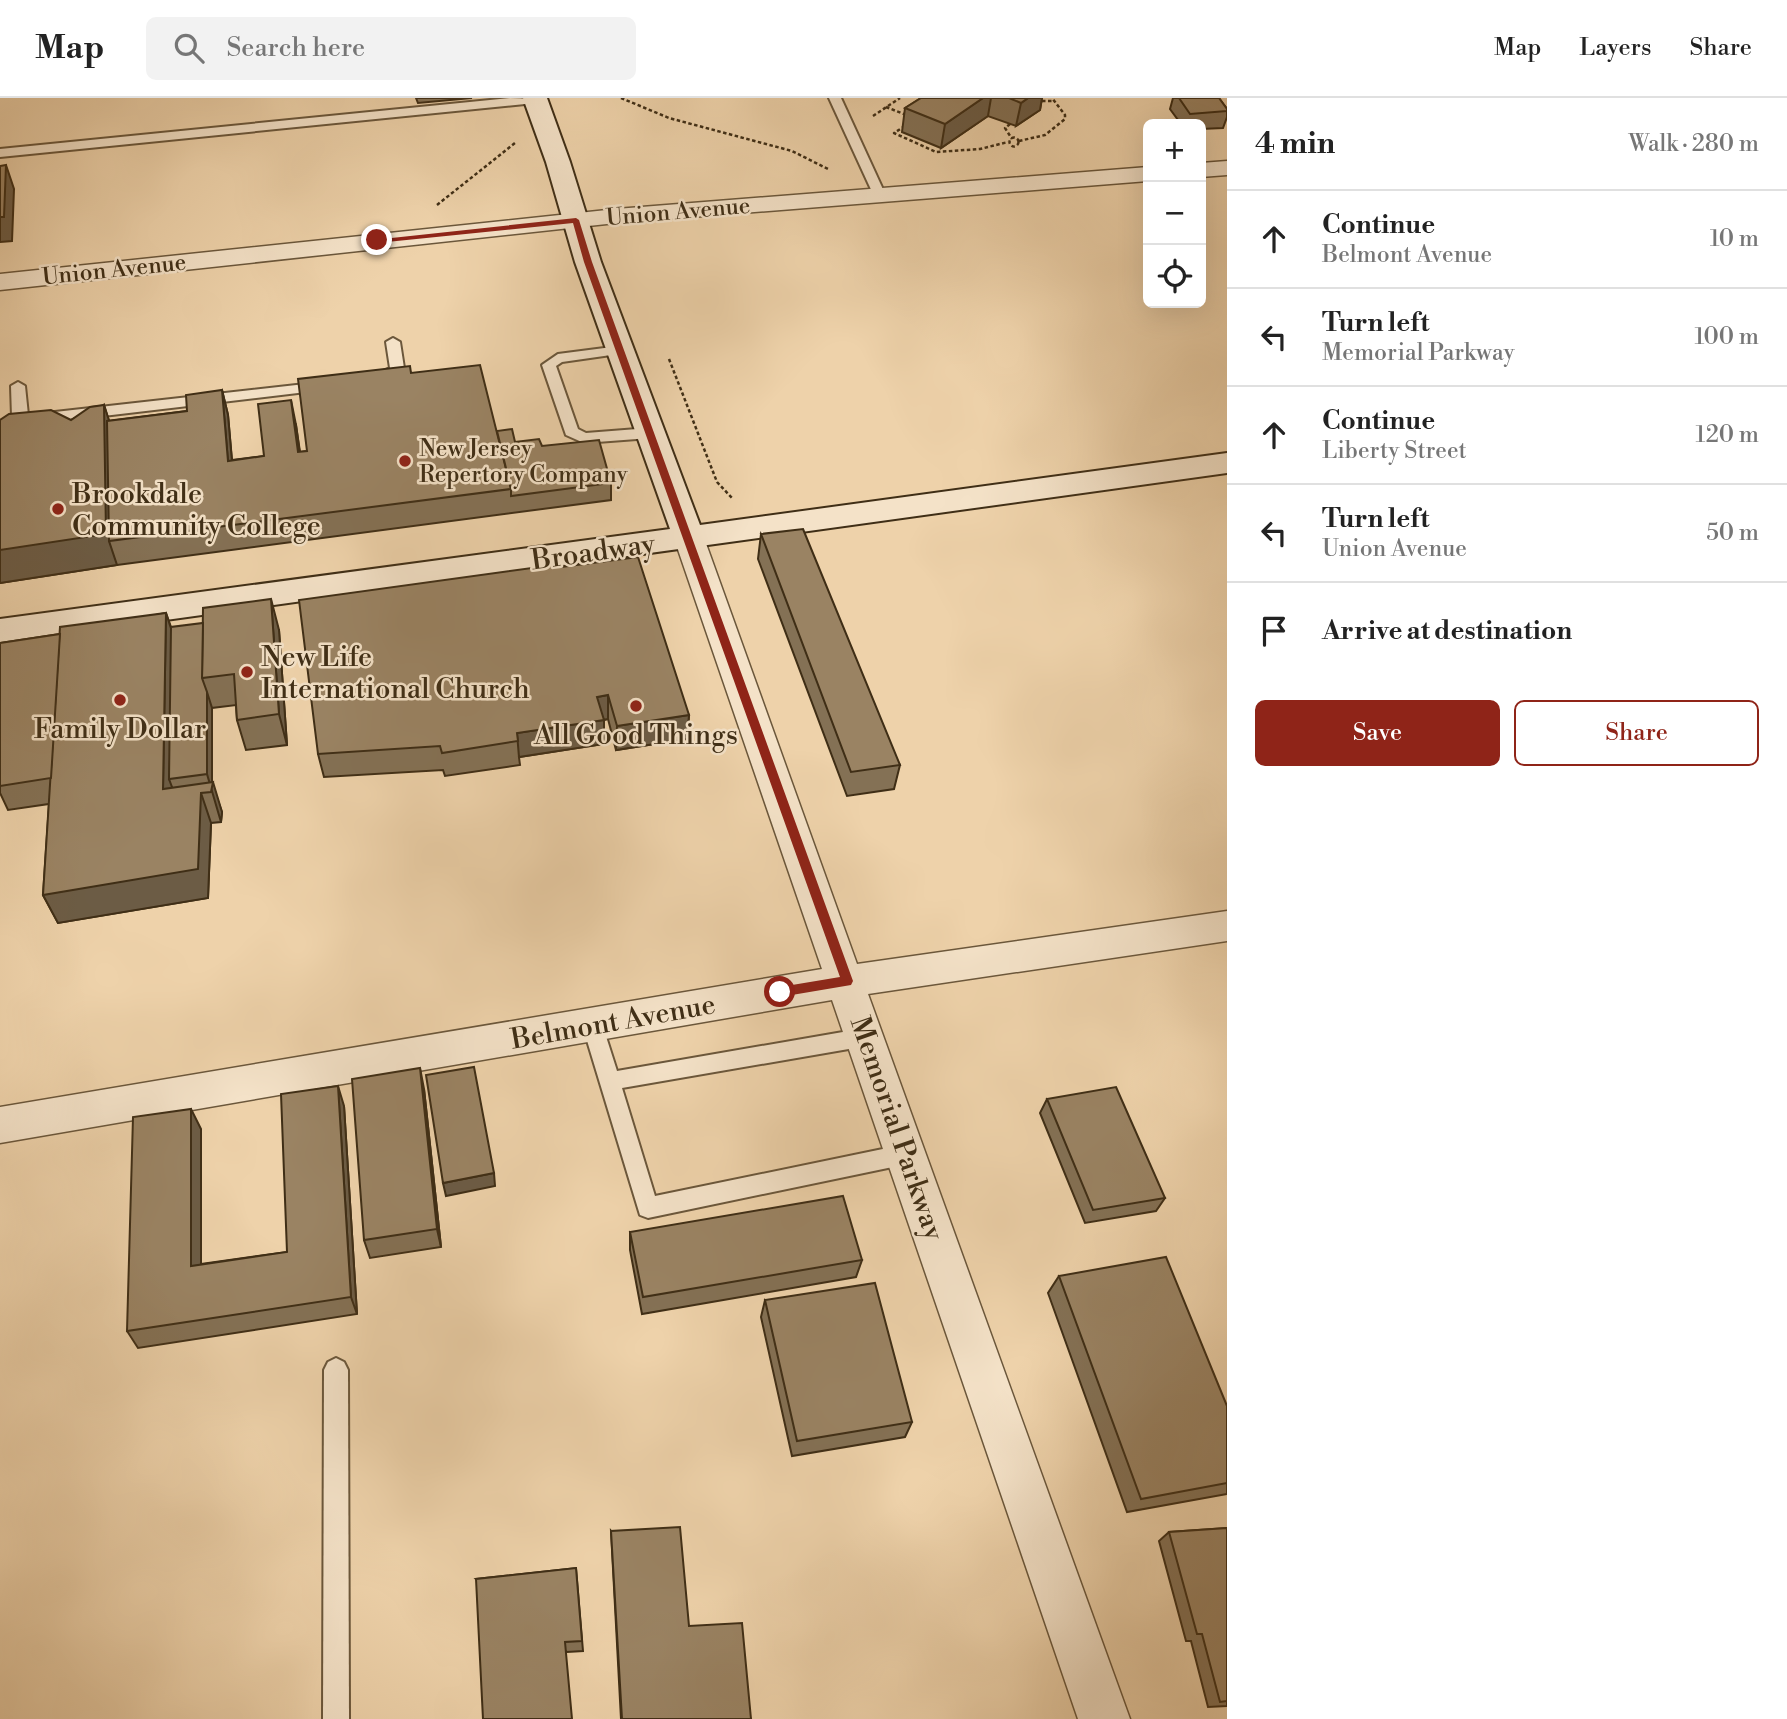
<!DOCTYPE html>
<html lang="en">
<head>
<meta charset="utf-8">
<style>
  :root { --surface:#fff; --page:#f2f2f2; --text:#222; --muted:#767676; --line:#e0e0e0; --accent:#8f2418 }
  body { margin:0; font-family:"Libre Bodoni",serif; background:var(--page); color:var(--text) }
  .controls { position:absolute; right:21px; top:21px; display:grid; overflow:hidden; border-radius:10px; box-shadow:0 7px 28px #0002 }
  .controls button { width:63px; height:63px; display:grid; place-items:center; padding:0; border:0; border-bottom:2px solid var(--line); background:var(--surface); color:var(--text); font:35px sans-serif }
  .stop { position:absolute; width:21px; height:21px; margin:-16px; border:5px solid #8f2418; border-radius:50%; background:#fff }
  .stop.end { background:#8f2418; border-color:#fff; box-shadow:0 2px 7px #0008 }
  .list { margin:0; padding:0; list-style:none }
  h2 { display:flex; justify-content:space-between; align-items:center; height:91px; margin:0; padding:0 28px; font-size:30px }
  h2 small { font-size:23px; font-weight:400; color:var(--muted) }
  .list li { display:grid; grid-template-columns:46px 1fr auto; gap:21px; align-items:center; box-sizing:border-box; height:98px; padding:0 28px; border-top:2px solid var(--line) }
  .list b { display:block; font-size:26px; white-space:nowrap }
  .list p { margin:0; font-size:23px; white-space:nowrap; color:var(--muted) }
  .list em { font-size:23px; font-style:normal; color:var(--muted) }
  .actions { display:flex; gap:14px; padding:21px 28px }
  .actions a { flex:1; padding:16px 0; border:2px solid var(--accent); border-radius:10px; text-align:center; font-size:24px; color:var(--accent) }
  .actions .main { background:var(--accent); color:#fff }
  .icon { flex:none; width:38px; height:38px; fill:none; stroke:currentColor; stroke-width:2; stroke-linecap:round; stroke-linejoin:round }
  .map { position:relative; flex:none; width:1227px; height:1621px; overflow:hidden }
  header { display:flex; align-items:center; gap:42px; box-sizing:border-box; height:98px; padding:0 35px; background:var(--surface); border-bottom:2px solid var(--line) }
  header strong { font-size:33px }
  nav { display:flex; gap:38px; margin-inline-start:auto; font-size:24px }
  .search { width:490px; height:63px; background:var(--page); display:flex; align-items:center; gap:18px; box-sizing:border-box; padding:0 24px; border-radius:10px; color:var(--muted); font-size:26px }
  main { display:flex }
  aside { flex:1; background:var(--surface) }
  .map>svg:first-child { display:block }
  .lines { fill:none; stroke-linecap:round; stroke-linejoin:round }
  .lane-casing { stroke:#6b573b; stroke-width:4 }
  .street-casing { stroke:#6b573b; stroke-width:3 }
  .secondary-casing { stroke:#3f2e16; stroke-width:4 }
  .path { stroke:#3f2e16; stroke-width:2.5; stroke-dasharray:3.5 2.5; stroke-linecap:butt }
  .lane { fill:#f4e2c8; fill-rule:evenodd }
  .street { fill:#f4e2c8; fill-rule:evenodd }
  .secondary { fill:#f4e2c8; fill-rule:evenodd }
  .wall { fill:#847155; stroke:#3f2e16; stroke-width:2 }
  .shaded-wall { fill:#6c5c45; stroke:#3f2e16; stroke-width:2 }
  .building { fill:#9a8363; stroke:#3f2e16; stroke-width:2 }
  .route { fill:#8f2418 }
  .poi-dot { fill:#8f2418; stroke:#f4e2c8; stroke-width:2.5 }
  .labels { text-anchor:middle; stroke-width:5; stroke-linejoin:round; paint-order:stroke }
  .far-street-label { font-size:23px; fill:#3f2e16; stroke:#f4e2c8 }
  .far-poi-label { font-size:23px; fill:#3f2e16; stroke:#f4e2c8; text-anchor:start }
  .poi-label { font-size:28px; fill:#3f2e16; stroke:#f4e2c8; text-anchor:start }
  .street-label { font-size:28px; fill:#3f2e16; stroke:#f4e2c8 }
</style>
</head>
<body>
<header>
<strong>Map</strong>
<div class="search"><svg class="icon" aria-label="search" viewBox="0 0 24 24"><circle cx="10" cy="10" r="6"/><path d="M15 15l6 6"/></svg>Search here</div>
<nav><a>Map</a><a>Layers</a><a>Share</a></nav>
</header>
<main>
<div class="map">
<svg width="1227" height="1621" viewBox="0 0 1227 1621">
  <rect width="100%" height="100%" fill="#eed2aa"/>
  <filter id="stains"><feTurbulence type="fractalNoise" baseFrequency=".00286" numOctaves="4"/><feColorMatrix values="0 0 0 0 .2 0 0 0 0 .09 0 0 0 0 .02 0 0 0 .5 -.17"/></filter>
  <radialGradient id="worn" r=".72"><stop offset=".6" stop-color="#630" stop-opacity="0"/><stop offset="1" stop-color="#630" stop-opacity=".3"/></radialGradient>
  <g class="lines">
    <defs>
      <g id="lane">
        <path d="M 510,0 L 541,1 L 535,5 L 0,59 L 0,51 Z"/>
        <path d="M 829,0 L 841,0 L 886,98 L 884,101 L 876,101 L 874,98 Z"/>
        <path d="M 393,240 L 400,244 L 404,270 C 397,280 385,287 372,284 L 372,278 L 390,270 L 386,244 Z"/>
        <path d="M 620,248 L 627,252 L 625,255 L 562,264 L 556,268 L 578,331 L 586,335 L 650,330 L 657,335 L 650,340 L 584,345 L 566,337 L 542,267 L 558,256 Z"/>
        <path d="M 18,284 L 25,288 L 28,317 L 323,284 L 330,288 L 323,292 L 27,327 L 12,319 L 11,288 Z"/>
        <path d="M 592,917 L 599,920 L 602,926 L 617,973 L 866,930 L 873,933 L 876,939 L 873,945 L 866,948 L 622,990 L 655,1098 L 907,1046 L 915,1049 L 918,1056 L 915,1063 L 907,1066 L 648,1120 L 640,1117 L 582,926 L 585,920 Z"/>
        <path d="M 336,1260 L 344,1264 L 348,1272 L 349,1621 L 323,1621 L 324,1272 L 328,1264 Z"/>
      </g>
      <g id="street">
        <path d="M 1227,63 L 1227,77 L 1201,79 L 1201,65 Z"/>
        <path d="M 1148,69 L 1148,83 L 616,125 L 0,192 L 0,176 L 616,111 Z"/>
        <path d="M 689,430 L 700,433 L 704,440 L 857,866 L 1227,813 L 1227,843 L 868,896 L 1130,1621 L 1078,1621 L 832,902 L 0,1045 L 0,1009 L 822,871 L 674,440 L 678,433 Z"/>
      </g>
      <path id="secondary" d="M 523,0 L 547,0 L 570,64 L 601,164 L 700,427 L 1227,355 L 1227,375 L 0,545 L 0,521 L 670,431 L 575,164 L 546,64 Z"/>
    </defs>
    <use href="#lane" class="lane-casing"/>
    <use href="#street" class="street-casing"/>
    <use href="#secondary" class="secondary-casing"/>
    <g class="path">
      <path d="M 621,0 L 669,20 L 792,53 L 828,71"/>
      <path d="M 1036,3 L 1053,3"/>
      <path d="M 886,9 L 909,18"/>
      <path d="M 873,18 L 900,0"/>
      <path d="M 1010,26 L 1005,30 L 1012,41"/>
      <path d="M 905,28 L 894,35 L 936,54 L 980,51 L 1008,44"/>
      <circle cx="1014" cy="44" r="4.5"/>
      <path d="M 1019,43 L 1045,37 L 1065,21 L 1065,17 L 1052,0"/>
      <path d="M 437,107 L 515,45"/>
      <path d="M 669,261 L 717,384 L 732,400"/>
    </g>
    <use href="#lane" class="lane"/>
    <use href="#street" class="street"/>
    <use href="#secondary" class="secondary"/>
  </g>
  <g class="wall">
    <path d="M 416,0 L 472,0 L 418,5 Z"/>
    <path d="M 921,0 L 1042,0 L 1040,12 L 1016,28 L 988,18 L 941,50 L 902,34 L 905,10 Z"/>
    <path d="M 1173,0 L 1219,0 L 1227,11 L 1227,19 L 1223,30 L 1201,31 L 1201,26 L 1181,26 L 1170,11 Z"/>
    <path d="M 411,275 L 497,333 L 515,344 L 542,348 L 611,385 L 611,402 L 117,467 L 0,485 L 0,322 L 71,322 L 104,307 L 109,323 L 187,313 L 222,292 L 228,317 L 232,362 L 264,358 L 296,327 L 300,354 L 307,353 Z"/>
    <path d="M 761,436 L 900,667 L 894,691 L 847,698 L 758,461 Z"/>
    <path d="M 562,469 L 689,617 L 687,641 L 616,652 L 608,621 L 604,622 L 604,646 L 519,659 L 520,667 L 445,678 L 443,672 L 324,679 L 318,656 Z"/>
    <path d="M 166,515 L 171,529 L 279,532 L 287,647 L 246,652 L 237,622 L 236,607 L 212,610 L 212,685 L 222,714 L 221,724 L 211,725 L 208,800 L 58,825 L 43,797 L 49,706 L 8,712 L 0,695 L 0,545 L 60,536 Z"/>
    <path d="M 424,991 L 441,1149 L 370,1160 L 364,1142 Z"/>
    <path d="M 1047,1001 L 1165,1100 L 1156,1113 L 1085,1125 L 1040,1015 Z"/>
    <path d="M 344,1008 L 357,1216 L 138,1250 L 127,1233 L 201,1031 L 201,1166 L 287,1154 Z"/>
    <path d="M 630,1134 L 862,1162 L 856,1179 L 642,1216 L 630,1152 Z"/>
    <path d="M 1059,1178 L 1227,1308 L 1227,1396 L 1127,1414 L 1048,1195 Z"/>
    <path d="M 765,1202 L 912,1324 L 905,1339 L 792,1358 L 761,1219 Z"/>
    <path d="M 1227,1430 L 1227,1608 L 1208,1609 L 1191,1543 L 1186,1543 L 1159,1443 L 1169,1434 Z"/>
    <path d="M 611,1433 L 689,1528 L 751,1621 L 621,1621 Z"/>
    <path d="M 576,1470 L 583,1553 L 567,1554 L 476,1481 Z"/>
  </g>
  <g class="shaded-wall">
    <path d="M 983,0 L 991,0 L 988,18 L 941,50 L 945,26 Z"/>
    <path d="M 1028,0 L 1042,0 L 1040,12 L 1016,28 L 1021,5 Z"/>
    <path d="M 6,67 L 14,91 L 12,143 L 0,144 L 0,119 Z"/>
    <path d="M 222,292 L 228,317 L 234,387 L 228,363 Z"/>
    <path d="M 291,302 L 296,327 L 303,379 L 298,354 Z"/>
    <path d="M 104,307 L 114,338 L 109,443 L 117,467 L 0,485 L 0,452 Z"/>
    <path d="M 271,501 L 279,532 L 287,647 L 279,616 Z"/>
    <path d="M 166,515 L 176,546 L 169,681 L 175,697 L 163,691 Z"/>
    <path d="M 207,594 L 212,610 L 212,689 L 213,684 L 222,714 L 221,724 L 207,676 Z"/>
    <path d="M 608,597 L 608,621 L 597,623 L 597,599 Z"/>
    <path d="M 689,617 L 687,641 L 616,652 L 617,628 Z"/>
    <path d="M 604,622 L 604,646 L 519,659 L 517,635 Z"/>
    <path d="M 201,695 L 211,725 L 208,800 L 58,825 L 43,797 Z"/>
    <path d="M 420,970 L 424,991 L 441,1149 L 437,1131 Z"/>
    <path d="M 338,988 L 344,1008 L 357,1216 L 351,1199 Z"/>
    <path d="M 191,1011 L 201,1031 L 201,1186 L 191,1168 Z"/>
    <path d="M 494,1075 L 495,1088 L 446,1098 L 443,1085 Z"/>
  </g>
  <g class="building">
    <path d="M 921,0 L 983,0 L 945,26 L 905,10 Z"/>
    <path d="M 1009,0 L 1028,0 L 1021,5 Z"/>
    <path d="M 1179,0 L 1219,0 L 1227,11 L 1227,13 L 1190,16 Z"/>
    <path d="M 6,67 L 4,119 L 0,119 L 0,68 Z"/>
    <path d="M 480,267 L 511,391 L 109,443 L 107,323 L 187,313 L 186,297 L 222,292 L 228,363 L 264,358 L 258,306 L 291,302 L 298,354 L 307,353 L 298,281 L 410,268 L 411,275 Z"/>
    <path d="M 104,307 L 106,436 L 0,452 L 0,322 L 9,316 L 51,312 L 71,322 L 90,309 Z"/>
    <path d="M 512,331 L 515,344 L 539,341 L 542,348 L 599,342 L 611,385 L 511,398 L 511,391 L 497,333 Z"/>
    <path d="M 803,431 L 900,667 L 851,674 L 761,436 Z"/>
    <path d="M 638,459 L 689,617 L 617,628 L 608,597 L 597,599 L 604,622 L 517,635 L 518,643 L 442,655 L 440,648 L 318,656 L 299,502 L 561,466 L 562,469 Z"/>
    <path d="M 271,501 L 279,616 L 237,622 L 234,576 L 202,580 L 203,510 Z"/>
    <path d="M 166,515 L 163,691 L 213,684 L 211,694 L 201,695 L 198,771 L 43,797 L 60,529 Z"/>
    <path d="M 203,525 L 202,580 L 207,594 L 207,676 L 169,681 L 171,529 Z"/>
    <path d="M 60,536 L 51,680 L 0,688 L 0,545 Z"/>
    <path d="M 474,969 L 494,1075 L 443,1085 L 426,977 Z"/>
    <path d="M 420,970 L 437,1131 L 364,1142 L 352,981 Z"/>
    <path d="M 338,988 L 351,1199 L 127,1233 L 133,1019 L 191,1011 L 191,1168 L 287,1154 L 281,996 Z"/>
    <path d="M 1116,989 L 1165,1100 L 1093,1112 L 1047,1001 Z"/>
    <path d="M 843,1098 L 862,1162 L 643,1199 L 630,1134 Z"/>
    <path d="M 1166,1159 L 1227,1308 L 1227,1385 L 1141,1401 L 1059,1178 Z"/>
    <path d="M 875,1185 L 912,1324 L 797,1343 L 765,1202 Z"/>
    <path d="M 680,1429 L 689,1528 L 742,1525 L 751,1621 L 622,1621 L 611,1433 Z"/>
    <path d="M 1227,1430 L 1227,1603 L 1220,1604 L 1202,1536 L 1197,1536 L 1169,1434 Z"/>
    <path d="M 576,1470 L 582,1543 L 565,1544 L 572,1621 L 483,1621 L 476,1481 Z"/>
  </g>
  <path class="route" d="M 576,120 L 579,122 L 592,164 L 853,883 L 851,887 L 780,899 L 775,894 L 780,889 L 840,879 L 584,164 L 573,125 L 377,145 L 373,142 Z"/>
  <g class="poi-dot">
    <circle cx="405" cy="363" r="7"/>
    <circle cx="58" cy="411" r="7"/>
    <circle cx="247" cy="574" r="7"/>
    <circle cx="120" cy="602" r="7"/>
    <circle cx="636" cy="608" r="7"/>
  </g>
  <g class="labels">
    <g class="far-street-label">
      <text transform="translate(678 113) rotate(-5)" y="8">Union Avenue</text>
      <text transform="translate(114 171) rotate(-6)" y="8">Union Avenue</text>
    </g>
    <g class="far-poi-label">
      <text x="419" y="358">New Jersey<tspan x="419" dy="26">Repertory Company</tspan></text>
    </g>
    <g class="poi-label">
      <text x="72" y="405">Brookdale<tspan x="72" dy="32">Community College</tspan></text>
      <text x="261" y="568">New Life<tspan x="261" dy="32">International Church</tspan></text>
      <text x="120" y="640" text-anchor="middle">Family Dollar</text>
      <text x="636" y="646" text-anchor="middle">All Good Things</text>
    </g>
    <g class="street-label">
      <text transform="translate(593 453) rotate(-8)" y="10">Broadway</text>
      <text transform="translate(613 923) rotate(-10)" y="10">Belmont Avenue</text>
      <text transform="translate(898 1030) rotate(71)" y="10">Memorial Parkway</text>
    </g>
  </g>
  <rect width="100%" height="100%" filter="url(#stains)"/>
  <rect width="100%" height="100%" fill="url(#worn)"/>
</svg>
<div class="controls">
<button>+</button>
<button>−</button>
<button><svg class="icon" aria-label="locate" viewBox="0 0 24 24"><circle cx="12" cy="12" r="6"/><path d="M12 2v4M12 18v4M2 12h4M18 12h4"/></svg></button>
</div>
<div class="stop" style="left:780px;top:894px"></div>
<div class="stop end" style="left:377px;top:142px"></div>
</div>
<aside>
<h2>4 min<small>Walk · 280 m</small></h2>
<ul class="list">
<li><svg class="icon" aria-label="ahead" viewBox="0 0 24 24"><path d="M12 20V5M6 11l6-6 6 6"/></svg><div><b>Continue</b><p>Belmont Avenue</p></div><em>10 m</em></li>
<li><svg class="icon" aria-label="left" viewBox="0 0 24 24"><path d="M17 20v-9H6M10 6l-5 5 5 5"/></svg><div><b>Turn left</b><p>Memorial Parkway</p></div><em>100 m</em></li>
<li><svg class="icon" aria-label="ahead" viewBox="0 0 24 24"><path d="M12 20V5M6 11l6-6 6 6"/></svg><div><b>Continue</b><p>Liberty Street</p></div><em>120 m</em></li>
<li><svg class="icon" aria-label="left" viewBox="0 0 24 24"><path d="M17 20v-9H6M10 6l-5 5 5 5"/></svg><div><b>Turn left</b><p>Union Avenue</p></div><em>50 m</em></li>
<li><svg class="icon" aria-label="arrive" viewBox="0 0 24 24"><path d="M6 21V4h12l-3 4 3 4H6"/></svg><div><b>Arrive at destination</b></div></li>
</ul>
<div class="actions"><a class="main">Save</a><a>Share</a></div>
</aside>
</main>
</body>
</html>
